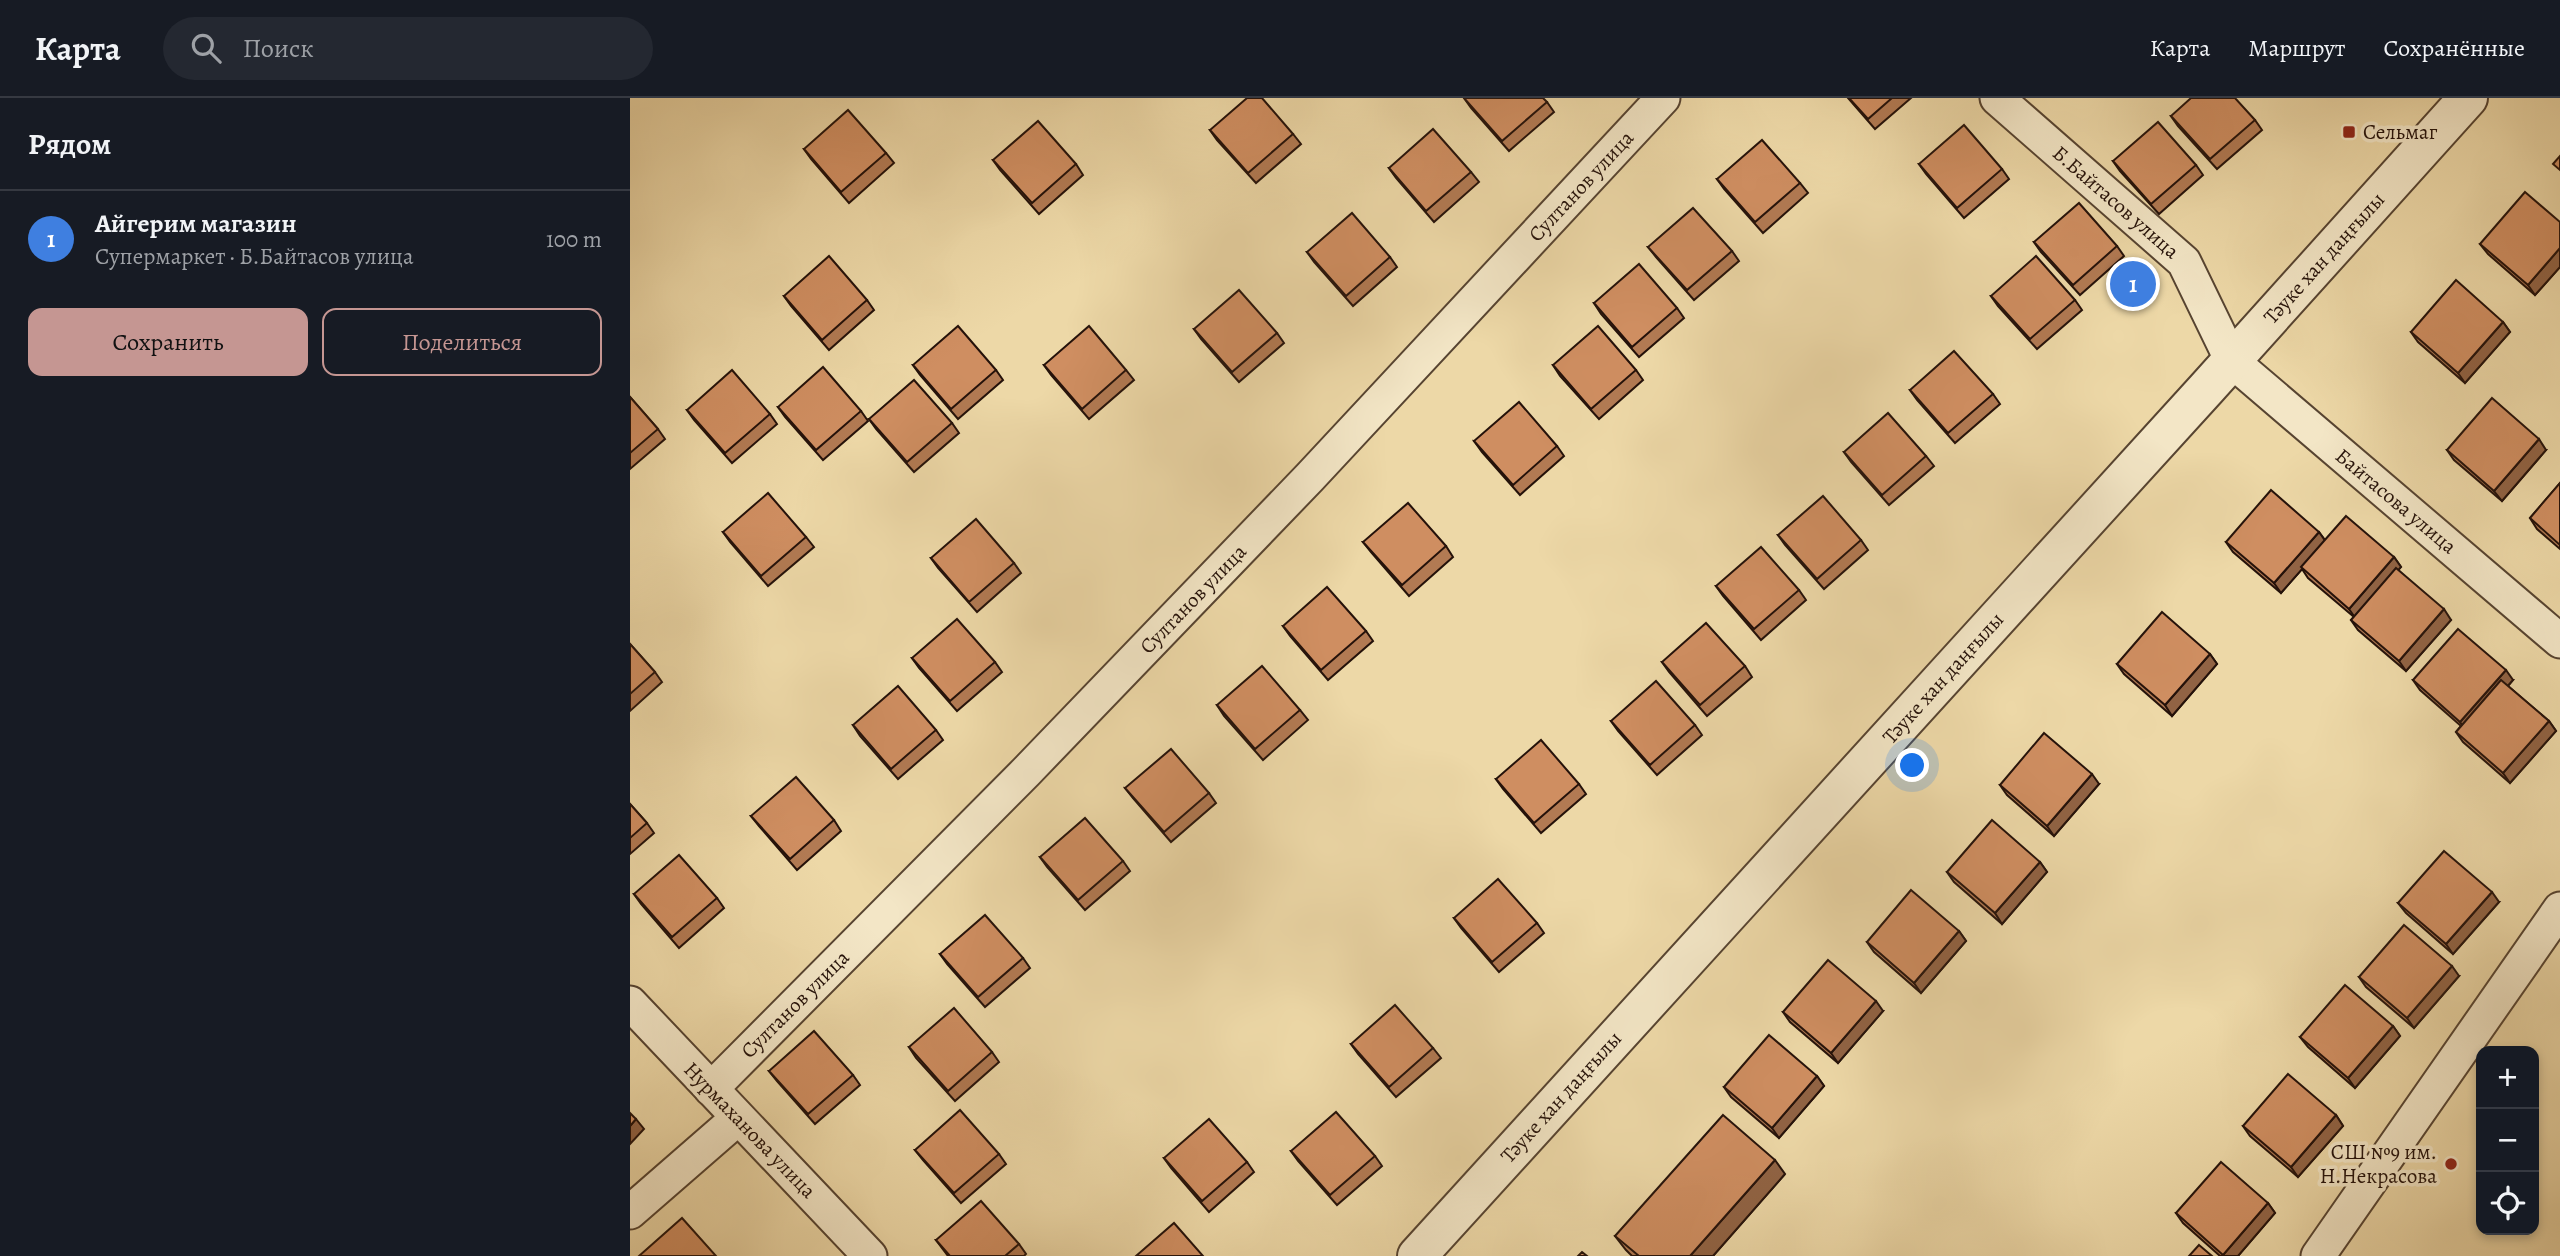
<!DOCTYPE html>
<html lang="ru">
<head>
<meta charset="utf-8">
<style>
  :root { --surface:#171b24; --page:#242831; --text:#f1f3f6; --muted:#9ea1a6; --line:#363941; --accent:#c59692 }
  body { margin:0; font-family:Alegreya,serif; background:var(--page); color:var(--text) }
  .controls { position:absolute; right:21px; bottom:21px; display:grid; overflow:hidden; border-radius:14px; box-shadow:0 4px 10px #0003 }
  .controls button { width:63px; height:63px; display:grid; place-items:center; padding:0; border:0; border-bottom:2px solid var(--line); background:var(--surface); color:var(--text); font:35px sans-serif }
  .you { position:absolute; left:1283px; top:668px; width:24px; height:24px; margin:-18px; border:5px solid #fff; border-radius:50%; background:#1a73e8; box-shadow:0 0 0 10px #1a73e833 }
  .badge { display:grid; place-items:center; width:46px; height:46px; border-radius:50%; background:var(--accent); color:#fff; font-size:23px; font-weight:700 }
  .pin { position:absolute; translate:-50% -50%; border:4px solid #fff; box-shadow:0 2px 7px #0006 }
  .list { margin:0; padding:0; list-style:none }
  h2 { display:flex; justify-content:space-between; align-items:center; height:91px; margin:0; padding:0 28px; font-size:30px }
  h2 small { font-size:23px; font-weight:400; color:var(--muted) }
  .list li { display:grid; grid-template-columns:46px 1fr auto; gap:21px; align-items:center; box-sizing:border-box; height:98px; padding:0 28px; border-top:2px solid var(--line) }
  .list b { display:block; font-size:26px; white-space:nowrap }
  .list p { margin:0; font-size:23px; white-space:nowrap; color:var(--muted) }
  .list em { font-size:23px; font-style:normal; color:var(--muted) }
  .actions { display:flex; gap:14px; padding:21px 28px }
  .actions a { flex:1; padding:16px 0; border:2px solid var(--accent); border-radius:14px; text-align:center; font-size:24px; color:var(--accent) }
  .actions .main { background:var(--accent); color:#111 }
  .icon { flex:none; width:38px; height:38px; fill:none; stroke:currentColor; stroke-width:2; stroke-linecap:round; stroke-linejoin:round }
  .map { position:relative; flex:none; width:1930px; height:1158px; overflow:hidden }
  header { display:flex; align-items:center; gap:42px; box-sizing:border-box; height:98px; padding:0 35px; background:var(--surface); border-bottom:2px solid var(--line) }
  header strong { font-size:33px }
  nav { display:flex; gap:38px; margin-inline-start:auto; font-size:24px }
  .search { width:490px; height:63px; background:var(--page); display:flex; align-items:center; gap:18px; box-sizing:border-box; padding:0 24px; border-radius:38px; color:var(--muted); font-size:26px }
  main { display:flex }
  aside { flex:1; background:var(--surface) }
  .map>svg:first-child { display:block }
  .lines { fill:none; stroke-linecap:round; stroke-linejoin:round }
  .minor-casing { stroke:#574431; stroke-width:37 }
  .tertiary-casing { stroke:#574431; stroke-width:42 }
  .minor { stroke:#f3e6c6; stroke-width:33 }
  .tertiary { stroke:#f3e6c6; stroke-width:38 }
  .wall { fill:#b27a53; stroke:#25120a; stroke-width:2 }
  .shaded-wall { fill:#916344; stroke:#25120a; stroke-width:2 }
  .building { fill:#cf8e61; stroke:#25120a; stroke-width:2 }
  .poi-dot { fill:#8f2418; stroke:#f3e6c6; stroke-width:2.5 }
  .labels { text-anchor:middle; stroke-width:7; stroke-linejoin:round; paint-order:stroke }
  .poi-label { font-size:21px; fill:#25120a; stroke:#f3e6c6; text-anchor:start }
  .street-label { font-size:21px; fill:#25120a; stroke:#f3e6c6 }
</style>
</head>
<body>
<header>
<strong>Карта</strong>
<div class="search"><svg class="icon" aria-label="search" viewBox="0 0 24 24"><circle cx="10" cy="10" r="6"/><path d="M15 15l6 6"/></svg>Поиск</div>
<nav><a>Карта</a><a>Маршрут</a><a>Сохранённые</a></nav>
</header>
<main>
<aside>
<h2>Рядом<small></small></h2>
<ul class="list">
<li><span class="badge" style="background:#3f7fe0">1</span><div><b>Айгерим магазин</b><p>Супермаркет · Б.Байтасов улица</p></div><em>100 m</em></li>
</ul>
<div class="actions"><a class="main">Сохранить</a><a>Поделиться</a></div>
</aside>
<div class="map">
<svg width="1930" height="1158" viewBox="0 0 1930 1158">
  <rect width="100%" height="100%" fill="#edd8a7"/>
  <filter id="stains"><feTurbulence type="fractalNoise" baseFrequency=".00286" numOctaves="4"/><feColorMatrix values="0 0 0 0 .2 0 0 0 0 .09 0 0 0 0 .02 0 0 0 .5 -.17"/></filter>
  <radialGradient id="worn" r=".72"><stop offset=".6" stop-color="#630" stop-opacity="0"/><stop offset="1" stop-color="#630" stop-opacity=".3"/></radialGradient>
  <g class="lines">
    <defs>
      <g id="minor">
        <path d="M 1367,0 L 1554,164 L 1602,263 L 1930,543"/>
        <path d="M 0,905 L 240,1158"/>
        <path d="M 81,991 L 396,674 L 680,379 L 1033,0"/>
        <path d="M 0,1114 L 108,1020"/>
        <path d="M 1688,1158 L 1930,811"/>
      </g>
      <path id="tertiary" d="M 787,1158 L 1577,290 L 1838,0"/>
    </defs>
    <use href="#minor" class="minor-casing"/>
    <use href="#tertiary" class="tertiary-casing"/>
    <use href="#minor" class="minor"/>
    <use href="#tertiary" class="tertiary"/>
  </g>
  <g class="wall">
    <path d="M 834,0 L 917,4 L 924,14 L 879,53 L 841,10 Z"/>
    <path d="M 1218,0 L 1281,0 L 1245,31 Z"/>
    <path d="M 1541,18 L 1625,22 L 1632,32 L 1587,71 L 1548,28 Z"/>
    <path d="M 580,32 L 663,36 L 671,46 L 626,85 L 587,42 Z"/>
    <path d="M 174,51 L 256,55 L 264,65 L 219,105 L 181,61 Z"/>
    <path d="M 363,62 L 446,66 L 453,77 L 409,116 L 370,72 Z"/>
    <path d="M 1483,63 L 1566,67 L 1573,77 L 1529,116 L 1490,73 Z"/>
    <path d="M 1289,66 L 1372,71 L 1379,81 L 1334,120 L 1296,76 Z"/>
    <path d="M 759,70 L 841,74 L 849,84 L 804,124 L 766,80 Z"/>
    <path d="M 1087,81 L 1170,85 L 1178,95 L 1133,135 L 1094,91 Z"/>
    <path d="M 1930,124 L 1930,169 L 1905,197 L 1858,156 L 1850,146 Z"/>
    <path d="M 1404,144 L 1487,148 L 1494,158 L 1450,197 L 1411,154 Z"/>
    <path d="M 1018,149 L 1102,153 L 1109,163 L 1064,202 L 1026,159 Z"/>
    <path d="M 677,154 L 760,159 L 767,169 L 723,208 L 684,164 Z"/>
    <path d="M 154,198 L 237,202 L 244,212 L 199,252 L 161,208 Z"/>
    <path d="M 1361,198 L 1445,202 L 1452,212 L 1407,251 L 1368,208 Z"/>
    <path d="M 964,205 L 1047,210 L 1054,220 L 1009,259 L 971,216 Z"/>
    <path d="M 1873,224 L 1880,234 L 1835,285 L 1788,244 L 1781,234 Z"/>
    <path d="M 564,231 L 647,235 L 654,245 L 609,284 L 571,241 Z"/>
    <path d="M 283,267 L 366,272 L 373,282 L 328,321 L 290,277 Z"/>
    <path d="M 414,267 L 496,272 L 504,282 L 459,321 L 421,277 Z"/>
    <path d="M 923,267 L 1006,272 L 1013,282 L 969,321 L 930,278 Z"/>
    <path d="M 1280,292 L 1363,296 L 1370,306 L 1325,345 L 1287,302 Z"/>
    <path d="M 0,299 L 28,331 L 35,341 L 0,371 Z"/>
    <path d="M 148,309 L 231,313 L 238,323 L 193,362 L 155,319 Z"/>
    <path d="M 57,312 L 140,316 L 147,326 L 102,365 L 64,322 Z"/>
    <path d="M 239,321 L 322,325 L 329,335 L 284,374 L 246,331 Z"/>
    <path d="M 844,343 L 927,348 L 934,358 L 890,397 L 852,354 Z"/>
    <path d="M 1817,352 L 1916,352 L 1872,403 L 1824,362 Z"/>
    <path d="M 1214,354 L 1296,358 L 1304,368 L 1259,407 L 1221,364 Z"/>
    <path d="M 1930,385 L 1930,451 L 1907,431 L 1900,420 Z"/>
    <path d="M 93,434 L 176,439 L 184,449 L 138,488 L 100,444 Z"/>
    <path d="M 1689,434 L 1695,442 L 1764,459 L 1771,469 L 1768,472 L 1821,522 L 1776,573 L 1728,532 L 1721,522 L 1724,519 L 1678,480 L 1672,471 L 1651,495 L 1603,454 L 1596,444 Z"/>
    <path d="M 1148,437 L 1231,442 L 1238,452 L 1194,491 L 1155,447 Z"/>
    <path d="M 733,444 L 816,448 L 823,459 L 779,498 L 741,454 Z"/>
    <path d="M 301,460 L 384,465 L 391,475 L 347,514 L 308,470 Z"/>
    <path d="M 1086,488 L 1169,492 L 1176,502 L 1131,542 L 1093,498 Z"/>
    <path d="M 653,528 L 736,533 L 743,543 L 698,582 L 660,538 Z"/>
    <path d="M 0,546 L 25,574 L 32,584 L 0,613 Z"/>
    <path d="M 1580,556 L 1587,566 L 1542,618 L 1494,576 L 1487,566 Z"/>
    <path d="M 282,560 L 365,564 L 372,574 L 327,613 L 289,570 Z"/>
    <path d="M 1032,564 L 1115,568 L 1122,579 L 1077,618 L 1039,574 Z"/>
    <path d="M 1783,582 L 1883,582 L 1878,588 L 1919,623 L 1926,633 L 1880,685 L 1833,644 L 1826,634 L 1831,628 L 1790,592 Z"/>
    <path d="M 587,607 L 670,612 L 678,622 L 633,662 L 594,618 Z"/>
    <path d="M 981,623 L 1065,627 L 1072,637 L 1027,677 L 988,633 Z"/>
    <path d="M 223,627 L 306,632 L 313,642 L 268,681 L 230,638 Z"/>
    <path d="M 866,681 L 949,686 L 956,696 L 911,735 L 873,691 Z"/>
    <path d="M 1469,686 L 1424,738 L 1377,697 L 1370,687 Z"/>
    <path d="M 495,690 L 579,695 L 586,705 L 541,744 L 503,700 Z"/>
    <path d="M 0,706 L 17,725 L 24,735 L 0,756 Z"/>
    <path d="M 121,718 L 204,722 L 211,733 L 167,772 L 129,728 Z"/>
    <path d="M 410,759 L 493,763 L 500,773 L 455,812 L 417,769 Z"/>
    <path d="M 1410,764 L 1417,774 L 1372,826 L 1324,784 L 1317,774 Z"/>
    <path d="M 4,796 L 87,800 L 94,810 L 49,850 L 11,806 Z"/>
    <path d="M 1869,804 L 1823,856 L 1776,815 L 1768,805 Z"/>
    <path d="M 824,820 L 907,825 L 914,835 L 869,874 L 831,830 Z"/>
    <path d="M 1329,833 L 1336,843 L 1291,895 L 1244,854 L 1237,844 Z"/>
    <path d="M 310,856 L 393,860 L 400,870 L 355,909 L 317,866 Z"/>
    <path d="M 1829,878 L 1784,930 L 1736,889 L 1729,879 Z"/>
    <path d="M 1253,913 L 1208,965 L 1160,924 L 1153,914 Z"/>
    <path d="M 1763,928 L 1770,938 L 1725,990 L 1678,949 L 1670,939 Z"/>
    <path d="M 721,946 L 803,950 L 811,960 L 766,999 L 728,956 Z"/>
    <path d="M 279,949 L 362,954 L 369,964 L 325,1003 L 286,960 Z"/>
    <path d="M 139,973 L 223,977 L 230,987 L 185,1026 L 147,983 Z"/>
    <path d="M 1187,978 L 1194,988 L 1149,1040 L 1101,999 L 1094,989 Z"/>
    <path d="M 1706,1017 L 1713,1028 L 1668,1079 L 1620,1038 L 1613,1028 Z"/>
    <path d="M 285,1052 L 369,1056 L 376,1066 L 331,1105 L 293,1062 Z"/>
    <path d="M 661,1053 L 745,1058 L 752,1068 L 707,1107 L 668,1063 Z"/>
    <path d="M 534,1060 L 617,1064 L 624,1074 L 579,1114 L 541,1070 Z"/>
    <path d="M 1155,1076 L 1083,1158 L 1002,1158 L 996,1152 L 985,1138 Z"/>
    <path d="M 1638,1105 L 1645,1115 L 1608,1158 L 1590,1158 L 1553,1125 L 1546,1115 Z"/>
    <path d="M 306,1142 L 389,1146 L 396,1156 L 394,1158 L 318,1158 Z"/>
  </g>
  <g class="shaded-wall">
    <path d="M 1930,150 L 1930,169 L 1905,197 L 1898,187 Z"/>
    <path d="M 1873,224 L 1880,234 L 1835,285 L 1828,275 Z"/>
    <path d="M 1909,341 L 1916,352 L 1872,403 L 1864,393 Z"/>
    <path d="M 1689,434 L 1696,444 L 1651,495 L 1644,485 Z"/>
    <path d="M 1764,459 L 1771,469 L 1726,521 L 1719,511 Z"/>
    <path d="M 1814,511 L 1821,522 L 1776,573 L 1769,563 Z"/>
    <path d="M 1580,556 L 1587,566 L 1542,618 L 1535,607 Z"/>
    <path d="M 1876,572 L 1883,582 L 1837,634 L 1830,624 Z"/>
    <path d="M 1919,623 L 1926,633 L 1880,685 L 1873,675 Z"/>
    <path d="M 1462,676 L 1469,686 L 1424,738 L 1417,728 Z"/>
    <path d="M 1410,764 L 1417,774 L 1372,826 L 1365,815 Z"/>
    <path d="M 1862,794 L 1869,804 L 1823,856 L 1816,846 Z"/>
    <path d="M 1329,833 L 1336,843 L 1291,895 L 1284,885 Z"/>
    <path d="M 1822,868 L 1829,878 L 1784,930 L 1777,920 Z"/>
    <path d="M 1246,903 L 1253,913 L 1208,965 L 1201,955 Z"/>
    <path d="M 1763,928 L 1770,938 L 1725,990 L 1718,980 Z"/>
    <path d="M 1187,978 L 1194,988 L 1149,1040 L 1142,1030 Z"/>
    <path d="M 1706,1017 L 1713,1028 L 1668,1079 L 1661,1069 Z"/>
    <path d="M 6,1021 L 14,1031 L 0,1046 L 0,1028 Z"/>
    <path d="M 1145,1062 L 1155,1076 L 1083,1158 L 1060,1158 Z"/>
    <path d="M 1638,1105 L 1645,1115 L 1608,1158 L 1594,1158 L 1593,1157 Z"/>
  </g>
  <g class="building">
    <path d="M 617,0 L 632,0 L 663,36 L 618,75 L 580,32 Z"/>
    <path d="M 834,0 L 913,0 L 917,4 L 872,43 Z"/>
    <path d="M 1219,0 L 1262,0 L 1238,21 Z"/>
    <path d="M 1561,0 L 1605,0 L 1625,22 L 1580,61 L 1541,18 Z"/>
    <path d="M 218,12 L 256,55 L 211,94 L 174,51 Z"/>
    <path d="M 408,23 L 446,66 L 402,105 L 363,62 Z"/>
    <path d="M 1528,24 L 1566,67 L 1521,106 L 1483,63 Z"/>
    <path d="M 1334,27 L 1372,71 L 1327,110 L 1289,66 Z"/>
    <path d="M 803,31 L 841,74 L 796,113 L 759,70 Z"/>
    <path d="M 1132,42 L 1170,85 L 1125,124 L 1087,81 Z"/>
    <path d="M 1930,58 L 1930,72 L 1923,66 Z"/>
    <path d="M 1895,94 L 1930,124 L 1930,150 L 1898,187 L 1850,146 Z"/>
    <path d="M 1449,105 L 1487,148 L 1443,187 L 1404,144 Z"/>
    <path d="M 1063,110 L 1102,153 L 1057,192 L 1018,149 Z"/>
    <path d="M 722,115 L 760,159 L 716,198 L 677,154 Z"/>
    <path d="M 199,158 L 237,202 L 192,242 L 154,198 Z"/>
    <path d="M 1406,158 L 1445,202 L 1400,241 L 1361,198 Z"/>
    <path d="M 1009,166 L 1047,210 L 1002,249 L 964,205 Z"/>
    <path d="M 1826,182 L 1873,224 L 1828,275 L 1781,234 Z"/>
    <path d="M 609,192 L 647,235 L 602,274 L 564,231 Z"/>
    <path d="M 328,228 L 366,272 L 321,311 L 283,267 Z"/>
    <path d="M 459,228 L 496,272 L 452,311 L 414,267 Z"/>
    <path d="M 968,228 L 1006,272 L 961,311 L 923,267 Z"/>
    <path d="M 1324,253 L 1363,296 L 1318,335 L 1280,292 Z"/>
    <path d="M 193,269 L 231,313 L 186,352 L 148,309 Z"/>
    <path d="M 102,272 L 140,316 L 95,355 L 57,312 Z"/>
    <path d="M 284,282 L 322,325 L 277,364 L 239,321 Z"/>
    <path d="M 0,299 L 28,331 L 0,355 Z"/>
    <path d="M 1862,300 L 1909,341 L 1864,393 L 1817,352 Z"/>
    <path d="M 889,304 L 927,348 L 883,387 L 844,343 Z"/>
    <path d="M 1258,315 L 1296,358 L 1252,397 L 1214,354 Z"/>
    <path d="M 1930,385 L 1930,447 L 1900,420 Z"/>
    <path d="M 1641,392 L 1689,434 L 1644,485 L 1596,444 Z"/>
    <path d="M 138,395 L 176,439 L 131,478 L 93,434 Z"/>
    <path d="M 1193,398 L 1231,442 L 1187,481 L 1148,437 Z"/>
    <path d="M 778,405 L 816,448 L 772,487 L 733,444 Z"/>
    <path d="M 1716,418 L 1764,459 L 1719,511 L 1671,469 Z"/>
    <path d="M 346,421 L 384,465 L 339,504 L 301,460 Z"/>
    <path d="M 1131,449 L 1169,492 L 1124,531 L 1086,488 Z"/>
    <path d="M 1766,470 L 1814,511 L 1769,563 L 1721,522 Z"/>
    <path d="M 697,489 L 736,533 L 691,572 L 653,528 Z"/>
    <path d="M 1532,514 L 1580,556 L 1535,607 L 1487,566 Z"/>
    <path d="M 327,521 L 365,564 L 320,603 L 282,560 Z"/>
    <path d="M 1076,525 L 1115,568 L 1070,607 L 1032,564 Z"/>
    <path d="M 1828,531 L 1876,572 L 1830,624 L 1783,582 Z"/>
    <path d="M 0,546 L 25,574 L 0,596 Z"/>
    <path d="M 632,568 L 670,612 L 625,651 L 587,607 Z"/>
    <path d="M 1871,582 L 1919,623 L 1873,675 L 1826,634 Z"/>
    <path d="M 1026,583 L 1065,627 L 1020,667 L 981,623 Z"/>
    <path d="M 268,588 L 306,632 L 261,671 L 223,627 Z"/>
    <path d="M 1414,635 L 1462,676 L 1417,728 L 1370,687 Z"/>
    <path d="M 911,642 L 949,686 L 904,725 L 866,681 Z"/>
    <path d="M 541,651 L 579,695 L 534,734 L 495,690 Z"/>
    <path d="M 166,679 L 204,722 L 160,761 L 121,718 Z"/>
    <path d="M 0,706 L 17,725 L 0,740 Z"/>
    <path d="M 455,720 L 493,763 L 448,802 L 410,759 Z"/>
    <path d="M 1362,722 L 1410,764 L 1365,815 L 1317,774 Z"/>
    <path d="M 1814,753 L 1862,794 L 1816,846 L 1768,805 Z"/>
    <path d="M 49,757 L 87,800 L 42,839 L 4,796 Z"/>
    <path d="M 868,781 L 907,825 L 862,864 L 824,820 Z"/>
    <path d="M 1281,792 L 1329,833 L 1284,885 L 1237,844 Z"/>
    <path d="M 355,817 L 393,860 L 348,899 L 310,856 Z"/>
    <path d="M 1774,827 L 1822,868 L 1777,920 L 1729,879 Z"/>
    <path d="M 1198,862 L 1246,903 L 1201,955 L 1153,914 Z"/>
    <path d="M 1715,887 L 1763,928 L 1718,980 L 1670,939 Z"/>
    <path d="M 765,907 L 803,950 L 759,989 L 721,946 Z"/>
    <path d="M 324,910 L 362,954 L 318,993 L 279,949 Z"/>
    <path d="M 184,933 L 223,977 L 178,1016 L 139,973 Z"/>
    <path d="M 1139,937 L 1187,978 L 1142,1030 L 1094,989 Z"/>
    <path d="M 1658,976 L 1706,1017 L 1661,1069 L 1613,1028 Z"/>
    <path d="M 330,1012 L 369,1056 L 324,1095 L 285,1052 Z"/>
    <path d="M 706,1014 L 745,1058 L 700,1097 L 661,1053 Z"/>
    <path d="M 0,1015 L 6,1021 L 0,1028 Z"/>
    <path d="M 1093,1017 L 1145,1062 L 1060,1158 L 1009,1158 L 985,1138 Z"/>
    <path d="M 579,1021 L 617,1064 L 572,1103 L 534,1060 Z"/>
    <path d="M 1591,1064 L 1638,1105 L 1593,1157 L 1546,1115 Z"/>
    <path d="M 351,1103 L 389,1146 L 375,1158 L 320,1158 L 306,1142 Z"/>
    <path d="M 52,1120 L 86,1158 L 9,1158 Z"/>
    <path d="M 544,1125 L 573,1158 L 506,1158 Z"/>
    <path d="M 1569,1147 L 1582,1158 L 1559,1158 Z"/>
    <path d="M 952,1154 L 957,1158 L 948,1158 Z"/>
  </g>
  <g class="poi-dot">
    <rect x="1712" y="27" width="14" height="14" rx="3.5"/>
    <circle cx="1821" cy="1066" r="7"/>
  </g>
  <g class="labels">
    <g class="poi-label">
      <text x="1733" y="41">Сельмаг</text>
      <text x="1807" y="1061" text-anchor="end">СШ №9 им.<tspan x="1807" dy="24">Н.Некрасова</tspan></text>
    </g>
    <g class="street-label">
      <text transform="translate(951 88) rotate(-47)" y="7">Султанов улица</text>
      <text transform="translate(1486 104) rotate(41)" y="7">Б.Байтасов улица</text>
      <text transform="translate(1694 160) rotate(-48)" y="7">Тәуке хан даңғылы</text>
      <text transform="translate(1766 403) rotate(40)" y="7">Байтасова улица</text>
      <text transform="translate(563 501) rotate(-46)" y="7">Султанов улица</text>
      <text transform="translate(1313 580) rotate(-48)" y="7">Тәуке хан даңғылы</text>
      <text transform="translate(165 906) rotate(-45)" y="7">Султанов улица</text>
      <text transform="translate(931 999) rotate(-48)" y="7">Тәуке хан даңғылы</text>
      <text transform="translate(120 1032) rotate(46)" y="7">Нурмаханова улица</text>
    </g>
  </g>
  <rect width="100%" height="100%" filter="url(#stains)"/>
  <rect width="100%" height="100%" fill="url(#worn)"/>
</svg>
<div class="controls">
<button>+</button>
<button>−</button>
<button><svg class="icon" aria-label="locate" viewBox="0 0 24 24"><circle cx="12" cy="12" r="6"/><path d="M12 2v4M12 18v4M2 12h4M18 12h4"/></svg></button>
</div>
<div class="you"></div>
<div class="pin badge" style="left:1503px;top:186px;background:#3f7fe0">1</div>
</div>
</main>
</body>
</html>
